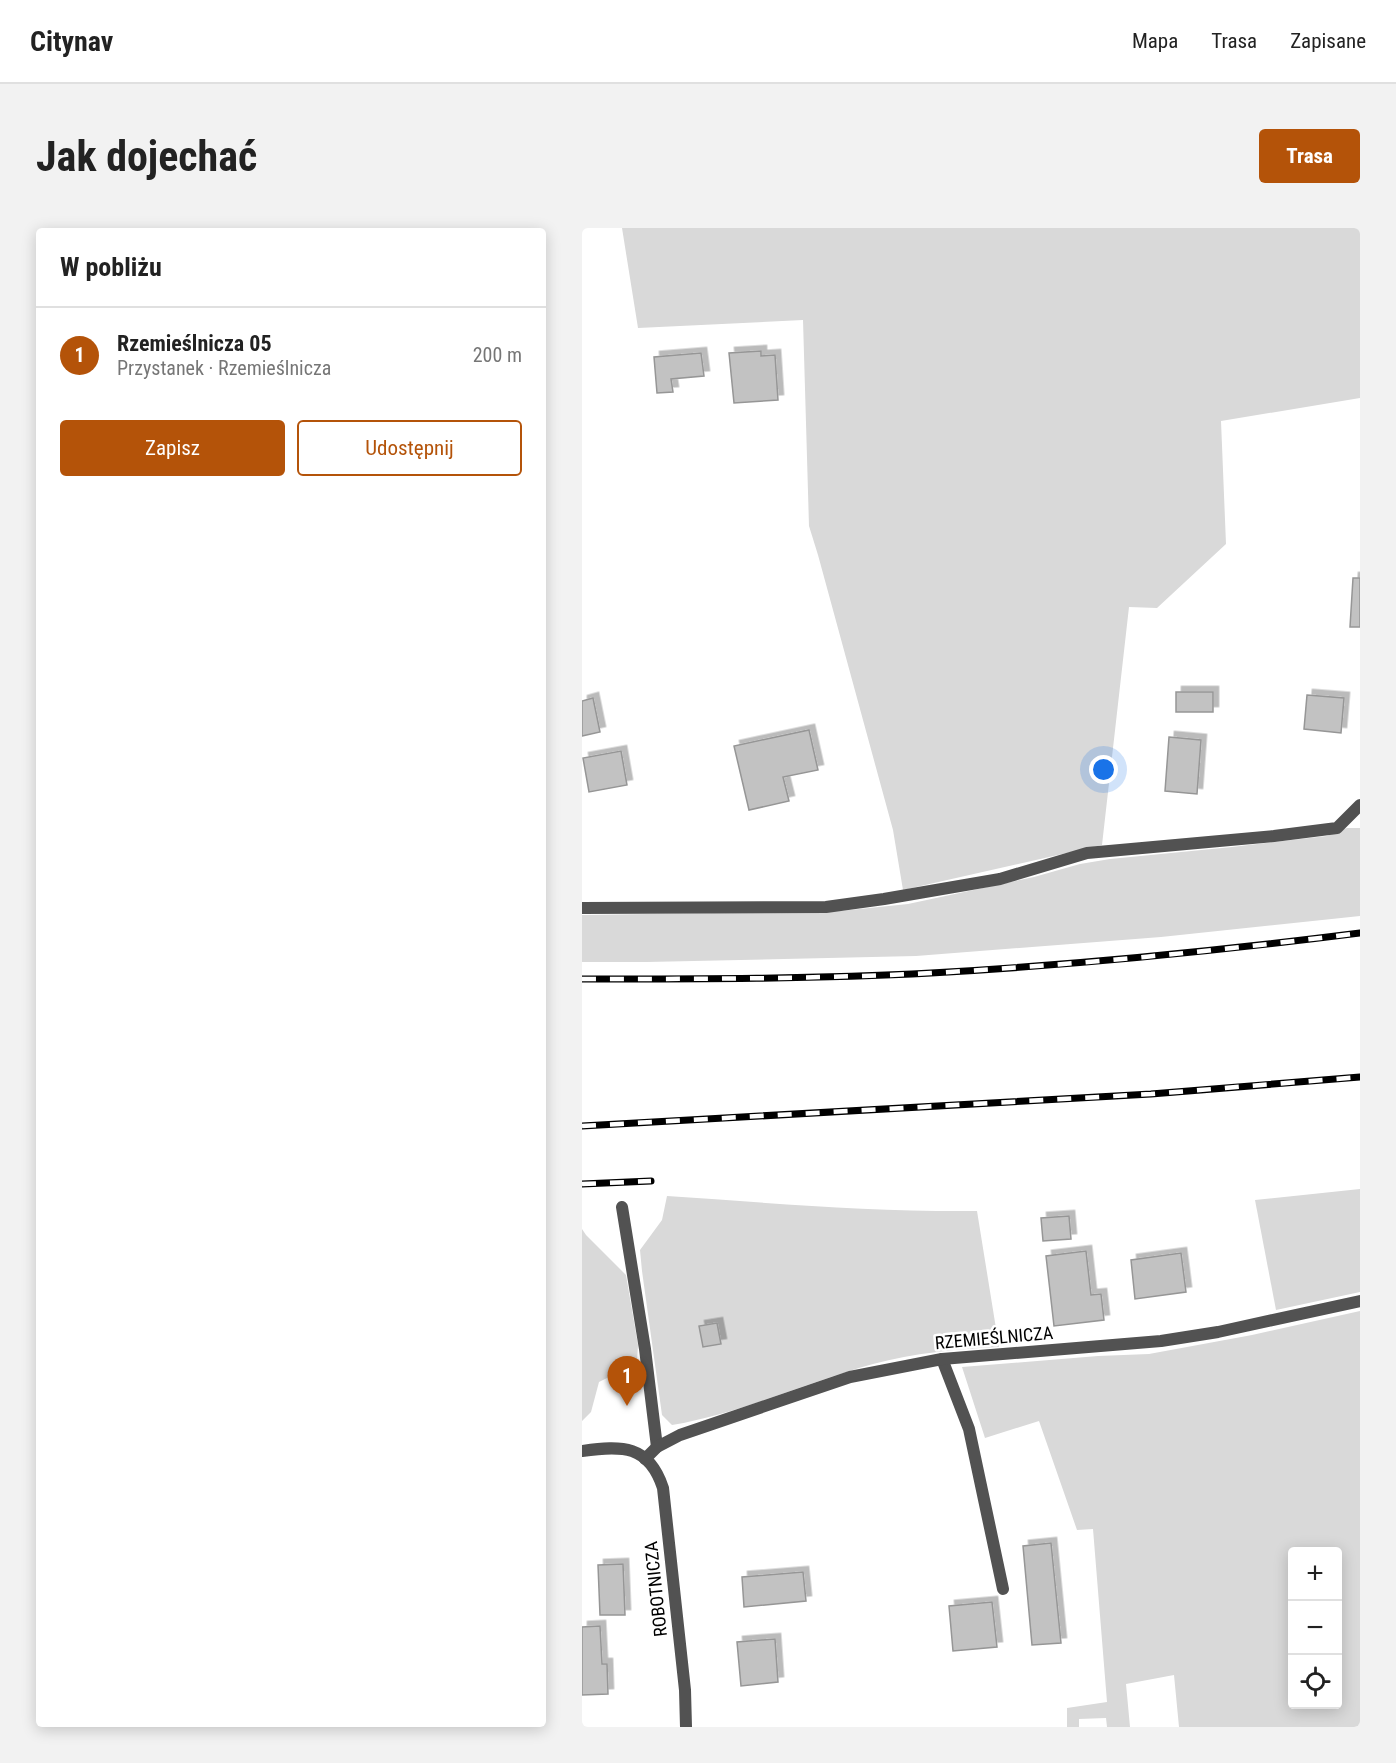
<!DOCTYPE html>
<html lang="pl">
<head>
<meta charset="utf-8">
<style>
  :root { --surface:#fff; --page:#f2f2f2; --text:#222; --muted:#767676; --line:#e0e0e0; --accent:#b45309 }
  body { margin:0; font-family:"Roboto Condensed",sans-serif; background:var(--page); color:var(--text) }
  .controls { position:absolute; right:18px; bottom:18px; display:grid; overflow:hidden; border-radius:6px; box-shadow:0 3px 15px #0003 }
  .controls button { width:54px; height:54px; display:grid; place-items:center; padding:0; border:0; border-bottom:2px solid var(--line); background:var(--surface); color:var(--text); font:30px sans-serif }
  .you { position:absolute; left:522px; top:542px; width:21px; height:21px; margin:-15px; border:4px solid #fff; border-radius:50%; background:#1a73e8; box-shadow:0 0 0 9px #1a73e833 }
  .badge { display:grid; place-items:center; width:39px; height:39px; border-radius:50%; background:var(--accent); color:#fff; font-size:20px; font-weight:700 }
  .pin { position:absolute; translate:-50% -50px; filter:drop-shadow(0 2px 3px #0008) }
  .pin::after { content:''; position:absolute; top:32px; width:21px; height:18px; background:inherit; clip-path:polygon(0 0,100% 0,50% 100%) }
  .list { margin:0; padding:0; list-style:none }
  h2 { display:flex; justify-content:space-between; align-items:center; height:78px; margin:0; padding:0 24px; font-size:26px }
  h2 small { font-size:20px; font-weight:400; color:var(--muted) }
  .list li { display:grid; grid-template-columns:39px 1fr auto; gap:18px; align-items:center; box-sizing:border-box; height:96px; padding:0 24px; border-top:2px solid var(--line) }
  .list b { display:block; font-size:22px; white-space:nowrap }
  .list p { margin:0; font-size:20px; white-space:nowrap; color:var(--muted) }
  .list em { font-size:20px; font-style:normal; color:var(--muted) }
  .actions { display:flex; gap:12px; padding:18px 24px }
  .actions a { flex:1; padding:14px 0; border:2px solid var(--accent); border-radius:6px; text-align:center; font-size:21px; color:var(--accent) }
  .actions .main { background:var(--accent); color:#fff }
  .icon { flex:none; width:33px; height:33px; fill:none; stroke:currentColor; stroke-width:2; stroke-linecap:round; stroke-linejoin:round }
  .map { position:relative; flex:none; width:778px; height:1499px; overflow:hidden; border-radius:6px }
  header { display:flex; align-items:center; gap:36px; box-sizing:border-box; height:84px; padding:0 30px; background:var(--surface); border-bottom:2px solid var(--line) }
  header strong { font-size:28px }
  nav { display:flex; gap:33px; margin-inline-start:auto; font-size:21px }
  .intro { display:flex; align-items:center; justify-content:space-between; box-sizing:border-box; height:144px; padding:0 36px }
  h1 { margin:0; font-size:42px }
  .button { padding:15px 27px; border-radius:6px; background:var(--accent); color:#fff; font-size:21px; font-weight:700 }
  main { display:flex; gap:36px; padding:0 36px }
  aside { flex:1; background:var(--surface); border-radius:6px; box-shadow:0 3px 15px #0003 }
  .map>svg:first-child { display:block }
  .green { fill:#d9d9d9; fill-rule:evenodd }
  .building { fill:#c2c2c2; stroke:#969696; stroke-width:1.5; filter:url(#shadow) }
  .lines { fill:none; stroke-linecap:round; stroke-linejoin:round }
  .service { stroke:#525252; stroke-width:12 }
  .minor { stroke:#525252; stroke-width:12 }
  .rail-casing { stroke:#000; stroke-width:7 }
  .rail { stroke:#fff; stroke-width:4.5; stroke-dasharray:14; stroke-linecap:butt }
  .labels { text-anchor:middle; stroke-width:5; stroke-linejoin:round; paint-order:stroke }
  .street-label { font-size:18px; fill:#000; stroke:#fff }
</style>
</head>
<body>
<header>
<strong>Citynav</strong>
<nav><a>Mapa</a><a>Trasa</a><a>Zapisane</a></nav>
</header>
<div class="intro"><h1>Jak dojechać</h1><a class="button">Trasa</a></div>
<main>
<aside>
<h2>W pobliżu<small></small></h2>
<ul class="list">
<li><span class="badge">1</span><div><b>Rzemieślnicza 05</b><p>Przystanek · Rzemieślnicza</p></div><em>200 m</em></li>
</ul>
<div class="actions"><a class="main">Zapisz</a><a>Udostępnij</a></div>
</aside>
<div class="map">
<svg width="778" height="1499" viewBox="0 0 778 1499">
  <defs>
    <filter id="shadow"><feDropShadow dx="5.5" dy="-5.5" stdDeviation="0" flood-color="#0004"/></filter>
  </defs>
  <rect width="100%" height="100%" fill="#fff"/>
  <g class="green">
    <path d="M 40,0 L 778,0 L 778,170 L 639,193 L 644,316 L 575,380 L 547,379 L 520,617 L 321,662 L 311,602 L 236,327 L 227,298 L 221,92 L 56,100 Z"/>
    <path d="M 765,600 L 778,600 L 778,688 L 579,709 L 334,728 L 65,734 L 0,734 L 0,687 L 258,683 L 326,676 L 452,649 L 498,636 L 528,631 L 650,619 L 745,608 Z"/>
    <path d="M 778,961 L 778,1064 L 694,1082 L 673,972 Z"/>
    <path d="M 85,968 C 189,975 292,984 395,983 L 417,1119 C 374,1121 332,1125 291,1136 C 223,1155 159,1185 90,1197 L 80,1187 L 60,1043 L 58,1022 L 80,992 Z"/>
    <path d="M 0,1001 L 4,1007 L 44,1047 L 56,1117 L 55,1134 L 48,1146 L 31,1147 L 17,1154 L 9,1184 L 0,1193 Z"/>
    <path d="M 778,1083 L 778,1499 L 597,1499 L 592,1447 L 544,1456 L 548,1499 L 525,1499 L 524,1490 L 497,1491 L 497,1499 L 485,1499 L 485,1480 L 525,1474 L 511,1301 L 495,1302 L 457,1193 L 403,1210 L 380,1139 L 516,1128 L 567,1126 L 670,1107 ZM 710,1324 L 756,1324 L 756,1476 L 710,1476 Z"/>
  </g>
  <g class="building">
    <path d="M 179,123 L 179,128 L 193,127 L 196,172 L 152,175 L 147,125 Z"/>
    <path d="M 119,125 L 122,148 L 89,151 L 91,164 L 75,165 L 72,129 Z"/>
    <path d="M 771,350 L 778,350 L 778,399 L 768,399 Z"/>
    <rect x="594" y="464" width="37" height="20"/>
    <path d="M 725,467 L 762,470 L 759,505 L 722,501 Z"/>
    <path d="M 11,470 L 18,504 L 0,508 L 0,473 Z"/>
    <path d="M 227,502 L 236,542 L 201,549 L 207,573 L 167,582 L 152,518 Z"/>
    <path d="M 587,509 L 619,512 L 615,566 L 583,563 Z"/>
    <path d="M 39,523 L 45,557 L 7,564 L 1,530 Z"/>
    <path d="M 487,988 L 489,1011 L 461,1013 L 459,990 Z"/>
    <path d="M 504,1023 L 509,1067 L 519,1066 L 522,1092 L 472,1098 L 464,1028 Z"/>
    <path d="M 599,1025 L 604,1064 L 553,1071 L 549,1032 Z"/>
    <path d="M 135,1095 L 139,1116 L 121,1119 L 117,1098 Z"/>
    <path d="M 469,1315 L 479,1415 L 450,1417 L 441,1318 Z"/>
    <path d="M 41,1336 L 43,1387 L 18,1387 L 16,1337 Z"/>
    <path d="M 221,1344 L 224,1373 L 162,1379 L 160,1349 Z"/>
    <path d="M 410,1374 L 415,1419 L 371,1423 L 367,1378 Z"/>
    <path d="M 18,1398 L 20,1436 L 25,1436 L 26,1466 L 0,1467 L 0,1399 Z"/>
    <path d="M 193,1411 L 196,1454 L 159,1458 L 155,1414 Z"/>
  </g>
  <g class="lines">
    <g class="service">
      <path d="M 0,680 L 244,679 L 302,671 L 418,651 L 505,625 L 692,608 L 755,600 L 778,577"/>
      <path d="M 40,979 L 63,1121 L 75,1219"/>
      <path d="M 360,1131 L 387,1201 L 421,1361"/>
    </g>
    <g class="minor">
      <path d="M 0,1223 C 40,1217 67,1217 81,1260 L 103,1462 L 104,1499"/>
      <path d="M 63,1231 L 75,1219 L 98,1207 L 268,1149 L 360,1131 L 579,1113 L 636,1104 L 778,1073"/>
    </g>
    <defs>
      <g id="rail">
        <path d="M 0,751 C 116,751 233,751 349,745 C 493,737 635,723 778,705"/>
        <path d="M 0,898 L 569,866 L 778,849"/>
        <path d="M 0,956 L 69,953"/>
      </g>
    </defs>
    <use href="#rail" class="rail-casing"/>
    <use href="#rail" class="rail"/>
  </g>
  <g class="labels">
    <g class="street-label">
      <text transform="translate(412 1110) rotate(-5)" y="6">RZEMIEŚLNICZA</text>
      <text transform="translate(74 1361) rotate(-96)" y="6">ROBOTNICZA</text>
    </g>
  </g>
</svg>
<div class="controls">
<button>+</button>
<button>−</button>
<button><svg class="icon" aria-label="locate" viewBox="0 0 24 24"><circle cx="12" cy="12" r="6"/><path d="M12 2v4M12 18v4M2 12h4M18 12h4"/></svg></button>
</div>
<div class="you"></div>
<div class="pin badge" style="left:45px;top:1178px">1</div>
</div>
</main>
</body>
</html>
